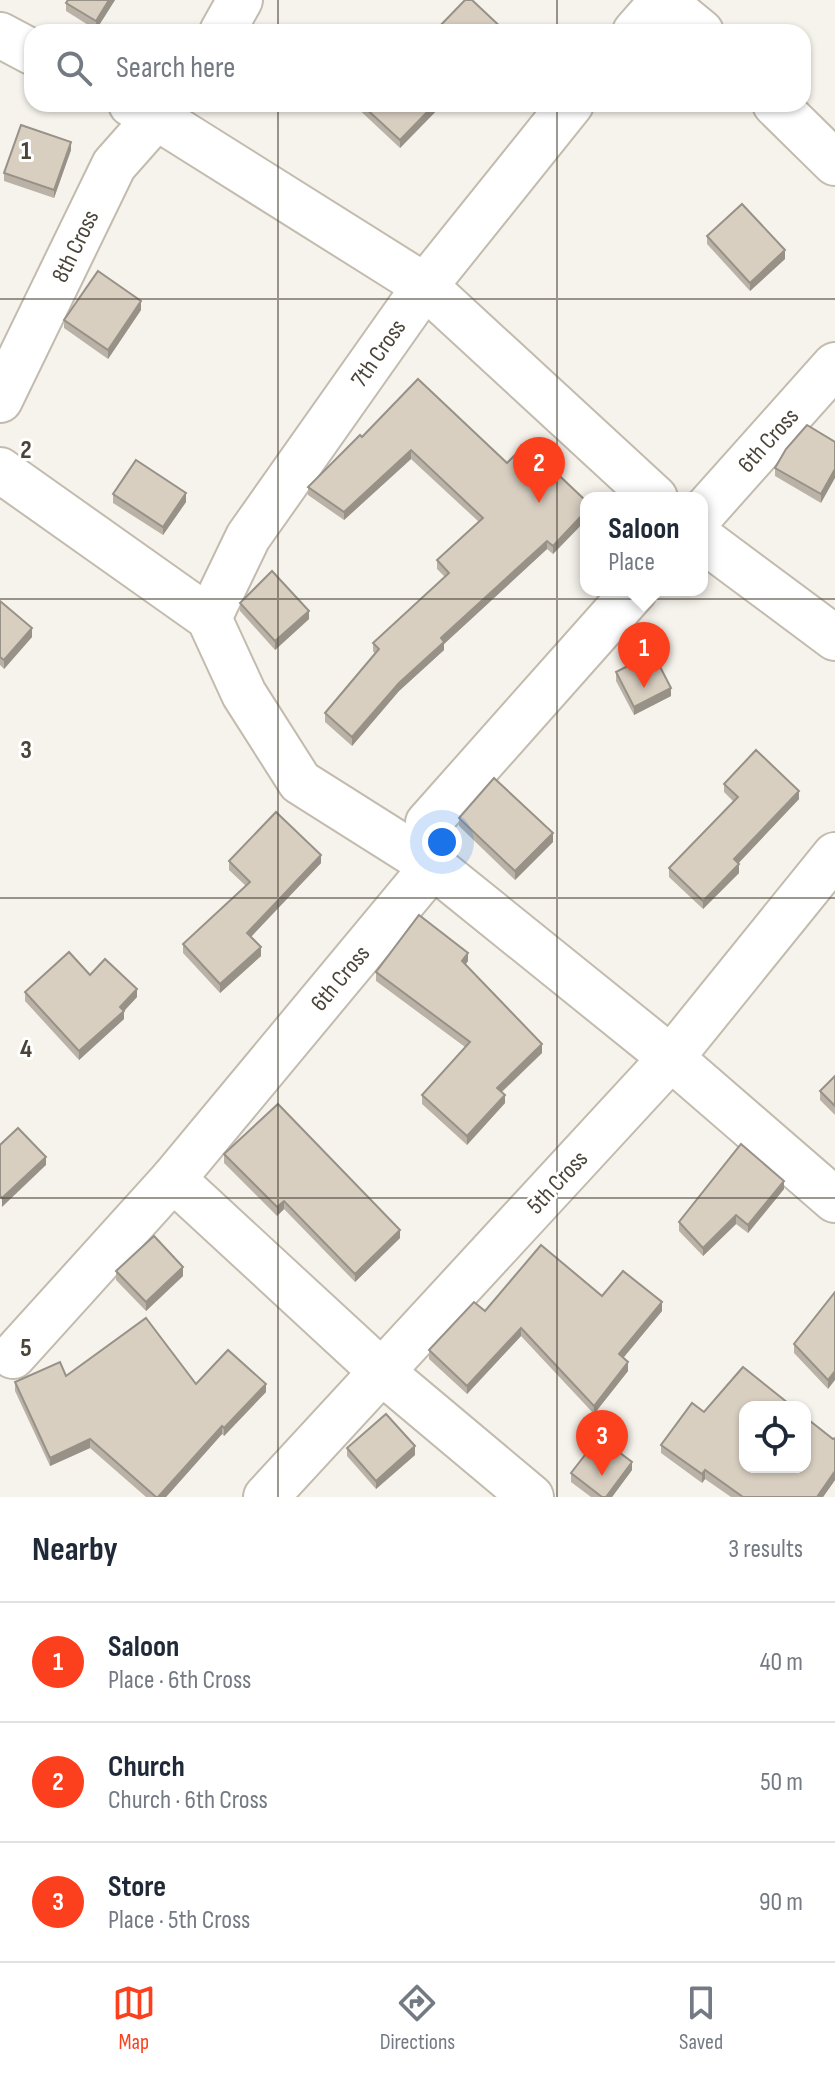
<!DOCTYPE html>
<html lang="en">
<head>
<meta charset="utf-8">
<style>
  :root { --surface:#fff; --page:#f6f6f7; --text:#1f2937; --muted:#747a83; --line:#e0e1e3; --accent:#fc3f1d }
  body { margin:0; font-family:"Sofia Sans Condensed",sans-serif; background:var(--page); color:var(--text) }
  .controls { position:absolute; right:24px; bottom:24px; display:grid; overflow:hidden; border-radius:16px; box-shadow:0 2px 6px #0004 }
  .controls button { width:72px; height:72px; display:grid; place-items:center; padding:0; border:0; border-bottom:2px solid var(--line); background:var(--surface); color:var(--text); font:40px sans-serif }
  .you { position:absolute; left:442px; top:842px; width:28px; height:28px; margin:-20px; border:6px solid #fff; border-radius:50%; background:#1a73e8; box-shadow:0 0 0 12px #1a73e833 }
  .badge { display:grid; place-items:center; width:52px; height:52px; border-radius:50%; background:var(--accent); color:#fff; font-size:26px; font-weight:700 }
  .pin { position:absolute; translate:-50% -66px; filter:drop-shadow(0 2px 4px #0008) }
  .pin::after { content:''; position:absolute; top:42px; width:28px; height:24px; background:inherit; clip-path:polygon(0 0,100% 0,50% 100%) }
  .popup { position:absolute; left:580px; top:492px; width:128px; height:104px; box-sizing:border-box; display:grid; place-content:center; border-radius:16px; background:var(--surface); filter:drop-shadow(0 2px 6px #0005); font-size:26px; white-space:nowrap; color:var(--muted) }
  .popup b { font-size:30px; color:var(--text) }
  .popup::after { content:''; position:absolute; left:50%; top:100%; margin-left:-16px; border:16px solid transparent; border-top-color:var(--surface) }
  .list { margin:0; padding:0; list-style:none }
  h2 { display:flex; justify-content:space-between; align-items:center; height:104px; margin:0; padding:0 32px; font-size:34px }
  h2 small { font-size:26px; font-weight:400; color:var(--muted) }
  .list li { display:grid; grid-template-columns:52px 1fr auto; gap:24px; align-items:center; box-sizing:border-box; height:120px; padding:0 32px; border-top:2px solid var(--line) }
  .list b { display:block; font-size:30px; white-space:nowrap }
  .list p { margin:0; font-size:26px; white-space:nowrap; color:var(--muted) }
  .list em { font-size:26px; font-style:normal; color:var(--muted) }
  .icon { flex:none; width:44px; height:44px; fill:none; stroke:currentColor; stroke-width:2; stroke-linecap:round; stroke-linejoin:round }
  .map { position:relative; flex:none; width:835px; height:1497px; overflow:hidden }
  .search { position:absolute; background:var(--surface); box-shadow:0 2px 6px #0004; left:24px; right:24px; top:24px; height:88px; display:flex; align-items:center; gap:20px; box-sizing:border-box; padding:0 28px; border-radius:24px; color:var(--muted); font-size:30px }
  .sheet { height:464px; background:var(--surface) }
  nav { display:flex; justify-content:space-around; align-items:center; box-sizing:border-box; height:112px; border-top:2px solid var(--line); background:var(--surface); font-size:22px; color:var(--muted) }
  nav a { display:grid; justify-items:center; gap:4px }
  nav .on { color:var(--accent) }
  .map>svg:first-child { display:block }
  .lines { fill:none; stroke-linecap:round; stroke-linejoin:round }
  .minor-casing { stroke:#c2bbae; stroke-width:48 }
  .minor { stroke:#fff; stroke-width:44 }
  .wall { fill:#bab2a6 }
  .shaded-wall { fill:#979187 }
  .building { fill:#d8cfc1; stroke:#979187; stroke-width:2 }
  .grid { fill:none; stroke:#4b4439; stroke-width:2; stroke-opacity:0.55 }
  .labels { text-anchor:middle; stroke-width:6; stroke-linejoin:round; paint-order:stroke }
  .street-label { font-size:24px; fill:#4b4439; stroke:#fff }
  .grid-label { font-size:26px; text-anchor:middle; font-weight:bold; fill:#4b4439; stroke:#fff; stroke-width:6; stroke-linejoin:round; paint-order:stroke }
</style>
</head>
<body>
<div class="map">
<svg width="835" height="1497" viewBox="0 0 835 1497">
  <rect width="100%" height="100%" fill="#f6f3ec"/>
  <g class="lines">
    <defs>
      <g id="minor">
        <path d="M 662,0 L 701,32"/>
        <path d="M 222,32 L 240,0"/>
        <path d="M 635,32 L 663,0"/>
        <path d="M 0,35 L 32,52"/>
        <path d="M 131,104 L 156,117 L 425,286 L 655,498"/>
        <path d="M 775,104 L 835,163"/>
        <path d="M 0,400 L 114,165 L 168,104"/>
        <path d="M 0,470 L 209,618 L 244,694 L 300,782 L 433,866 L 671,1058 L 835,1200"/>
        <path d="M 702,514 L 835,365"/>
        <path d="M 702,539 L 835,638"/>
        <path d="M 209,618 L 248,537 L 425,286 L 571,104"/>
        <path d="M 173,1179 L 382,1372 L 531,1497"/>
        <path d="M 13,1356 L 173,1179 L 433,866 L 428,823 L 635,590"/>
        <path d="M 266,1497 L 671,1058 L 835,855"/>
      </g>
    </defs>
    <use href="#minor" class="minor-casing"/>
    <use href="#minor" class="minor"/>
  </g>
  <g class="wall">
    <path d="M 68,0 L 115,0 L 96,30 L 66,11 L 66,3 Z"/>
    <path d="M 353,104 L 443,104 L 400,148 Z"/>
    <path d="M 71,150 L 54,198 L 4,181 L 4,173 Z"/>
    <path d="M 707,236 L 785,259 L 750,291 L 707,244 Z"/>
    <path d="M 141,310 L 108,359 L 64,328 L 64,320 Z"/>
    <path d="M 362,437 L 507,463 L 586,501 L 586,520 L 553,554 L 547,549 L 444,644 L 444,650 L 399,691 L 352,746 L 325,722 L 325,713 L 375,654 L 373,651 L 373,643 L 445,577 L 437,569 L 437,560 L 479,522 L 411,459 L 344,520 L 308,495 L 308,487 Z"/>
    <path d="M 835,442 L 821,503 L 775,476 L 775,468 Z"/>
    <path d="M 113,494 L 186,502 L 163,535 L 113,503 Z"/>
    <path d="M 0,601 L 32,637 L 4,669 L 0,665 Z"/>
    <path d="M 240,603 L 309,619 L 275,650 L 240,611 Z"/>
    <path d="M 616,672 L 671,696 L 634,715 L 616,681 Z"/>
    <path d="M 724,784 L 799,799 L 738,863 L 739,873 L 703,909 L 669,877 L 669,868 L 734,802 L 724,792 Z"/>
    <path d="M 459,818 L 553,842 L 515,880 L 459,826 Z"/>
    <path d="M 229,861 L 321,863 L 251,937 L 261,956 L 220,993 L 183,953 L 183,944 L 246,886 L 229,870 Z"/>
    <path d="M 468,961 L 466,964 L 542,1053 L 502,1092 L 505,1103 L 467,1145 L 422,1104 L 422,1095 L 465,1047 L 376,981 L 376,972 Z"/>
    <path d="M 90,975 L 137,997 L 124,1011 L 124,1019 L 79,1060 L 25,1001 L 25,992 Z"/>
    <path d="M 835,1076 L 835,1115 L 820,1100 L 820,1091 Z"/>
    <path d="M 224,1154 L 400,1238 L 355,1282 L 284,1209 L 277,1216 L 224,1163 Z"/>
    <path d="M 784,1189 L 748,1233 L 736,1224 L 703,1256 L 679,1231 L 679,1222 Z"/>
    <path d="M 116,1271 L 183,1276 L 146,1311 L 116,1280 Z"/>
    <path d="M 835,1292 L 828,1389 L 794,1353 L 794,1344 Z"/>
    <path d="M 602,1296 L 662,1311 L 623,1358 L 628,1371 L 594,1414 L 521,1336 L 467,1394 L 429,1359 L 429,1350 L 485,1311 Z"/>
    <path d="M 66,1376 L 196,1384 L 266,1392 L 224,1436 L 222,1434 L 166,1497 L 146,1497 L 90,1448 L 50,1466 L 15,1391 L 15,1382 Z"/>
    <path d="M 704,1412 L 833,1439 L 835,1438 L 835,1480 L 823,1497 L 731,1497 L 705,1479 L 702,1483 L 661,1453 L 661,1445 Z"/>
    <path d="M 347,1448 L 415,1455 L 376,1489 L 347,1456 Z"/>
    <path d="M 632,1470 L 612,1497 L 591,1497 L 571,1482 L 571,1473 Z"/>
  </g>
  <g class="shaded-wall">
    <path d="M 109,0 L 115,0 L 96,30 L 96,21 Z"/>
    <path d="M 435,104 L 443,104 L 400,148 L 400,140 Z"/>
    <path d="M 71,142 L 71,150 L 54,198 L 54,190 Z"/>
    <path d="M 785,250 L 785,259 L 750,291 L 750,283 Z"/>
    <path d="M 141,301 L 141,310 L 108,359 L 108,350 Z"/>
    <path d="M 411,450 L 411,459 L 344,520 L 344,512 Z"/>
    <path d="M 835,469 L 835,478 L 821,503 L 821,494 Z"/>
    <path d="M 186,493 L 186,502 L 163,535 L 163,527 Z"/>
    <path d="M 586,511 L 586,520 L 553,554 L 553,546 Z"/>
    <path d="M 547,541 L 547,549 L 444,644 L 444,650 L 399,691 L 352,746 L 352,737 L 399,683 L 441,638 Z"/>
    <path d="M 309,611 L 309,619 L 275,650 L 275,641 Z"/>
    <path d="M 32,628 L 32,637 L 4,669 L 4,660 Z"/>
    <path d="M 671,688 L 671,696 L 634,715 L 634,707 Z"/>
    <path d="M 799,791 L 799,799 L 734,868 L 734,859 Z"/>
    <path d="M 553,833 L 553,842 L 515,880 L 515,871 Z"/>
    <path d="M 321,855 L 321,863 L 247,941 L 247,933 Z"/>
    <path d="M 739,864 L 739,873 L 703,909 L 703,901 Z"/>
    <path d="M 261,947 L 261,956 L 220,993 L 220,984 Z"/>
    <path d="M 468,953 L 468,961 L 462,969 L 462,961 Z"/>
    <path d="M 137,989 L 137,997 L 124,1011 L 124,1019 L 79,1060 L 79,1051 Z"/>
    <path d="M 542,1044 L 542,1053 L 497,1096 L 497,1088 Z"/>
    <path d="M 505,1095 L 505,1103 L 467,1145 L 467,1136 Z"/>
    <path d="M 46,1157 L 46,1165 L 2,1207 L 2,1198 Z"/>
    <path d="M 784,1181 L 784,1189 L 748,1233 L 748,1225 Z"/>
    <path d="M 284,1201 L 284,1209 L 277,1216 L 277,1207 Z"/>
    <path d="M 736,1215 L 736,1224 L 703,1256 L 703,1248 Z"/>
    <path d="M 400,1230 L 400,1238 L 355,1282 L 355,1274 Z"/>
    <path d="M 183,1267 L 183,1276 L 146,1311 L 146,1302 Z"/>
    <path d="M 662,1302 L 662,1311 L 619,1363 L 619,1354 Z"/>
    <path d="M 521,1328 L 521,1336 L 467,1394 L 467,1386 Z"/>
    <path d="M 628,1362 L 628,1371 L 594,1414 L 594,1406 Z"/>
    <path d="M 835,1371 L 835,1380 L 828,1389 L 828,1380 Z"/>
    <path d="M 266,1384 L 266,1392 L 224,1436 L 224,1428 Z"/>
    <path d="M 222,1426 L 222,1434 L 166,1497 L 158,1497 Z"/>
    <path d="M 90,1439 L 90,1448 L 50,1466 L 50,1458 Z"/>
    <path d="M 415,1446 L 415,1455 L 376,1489 L 376,1481 Z"/>
    <path d="M 632,1462 L 632,1470 L 612,1497 L 606,1497 Z"/>
    <path d="M 705,1470 L 705,1479 L 702,1483 L 702,1474 Z"/>
    <path d="M 835,1471 L 835,1480 L 823,1497 L 817,1497 Z"/>
  </g>
  <g class="building">
    <path d="M 68,0 L 109,0 L 96,21 L 66,3 Z"/>
    <path d="M 465,0 L 472,0 L 506,32 L 434,32 Z"/>
    <path d="M 361,104 L 435,104 L 400,140 Z"/>
    <path d="M 21,125 L 71,142 L 54,190 L 4,173 Z"/>
    <path d="M 742,204 L 785,250 L 750,283 L 707,236 Z"/>
    <path d="M 98,271 L 141,301 L 108,350 L 64,320 Z"/>
    <path d="M 418,379 L 507,463 L 526,444 L 586,501 L 586,511 L 553,546 L 547,541 L 441,638 L 444,642 L 399,683 L 352,737 L 325,713 L 379,649 L 373,643 L 449,573 L 437,560 L 483,518 L 411,450 L 344,512 L 308,487 L 360,435 L 362,437 Z"/>
    <path d="M 807,425 L 835,442 L 835,469 L 821,494 L 775,468 L 786,449 Z"/>
    <path d="M 136,460 L 186,493 L 163,527 L 113,494 Z"/>
    <path d="M 272,571 L 309,611 L 275,641 L 240,603 Z"/>
    <path d="M 0,601 L 32,628 L 4,660 L 0,657 Z"/>
    <path d="M 653,653 L 671,688 L 634,707 L 616,672 Z"/>
    <path d="M 756,750 L 799,791 L 734,859 L 739,864 L 703,901 L 669,868 L 738,797 L 724,784 Z"/>
    <path d="M 494,778 L 553,833 L 515,871 L 459,818 Z"/>
    <path d="M 276,812 L 321,855 L 247,933 L 261,947 L 220,984 L 183,944 L 250,882 L 229,861 Z"/>
    <path d="M 419,915 L 468,953 L 462,961 L 542,1044 L 497,1088 L 505,1095 L 467,1136 L 422,1095 L 470,1042 L 376,972 Z"/>
    <path d="M 69,952 L 90,975 L 105,959 L 137,989 L 120,1007 L 124,1011 L 79,1051 L 25,992 Z"/>
    <path d="M 835,1076 L 835,1106 L 820,1091 Z"/>
    <path d="M 278,1104 L 400,1230 L 355,1274 L 284,1201 L 277,1207 L 224,1154 Z"/>
    <path d="M 18,1128 L 46,1157 L 2,1198 L 0,1196 L 0,1145 Z"/>
    <path d="M 741,1144 L 784,1181 L 748,1225 L 736,1215 L 703,1248 L 679,1222 Z"/>
    <path d="M 154,1236 L 183,1267 L 146,1302 L 116,1271 Z"/>
    <path d="M 541,1245 L 602,1296 L 623,1271 L 662,1302 L 619,1354 L 628,1362 L 594,1406 L 521,1328 L 467,1386 L 429,1350 L 474,1302 L 485,1311 Z"/>
    <path d="M 835,1292 L 835,1371 L 828,1380 L 794,1344 Z"/>
    <path d="M 146,1318 L 196,1384 L 228,1350 L 266,1384 L 224,1428 L 222,1426 L 158,1497 L 156,1497 L 90,1439 L 50,1458 L 15,1382 L 60,1362 L 66,1376 Z"/>
    <path d="M 743,1367 L 793,1407 L 745,1407 L 745,1467 L 805,1467 L 805,1417 L 833,1439 L 835,1438 L 835,1471 L 817,1497 L 743,1497 L 705,1470 L 702,1474 L 661,1445 L 692,1403 L 704,1412 Z"/>
    <path d="M 386,1414 L 415,1446 L 376,1481 L 347,1448 Z"/>
    <path d="M 599,1437 L 632,1462 L 606,1497 L 602,1497 L 571,1473 Z"/>
  </g>
  <path class="grid" d="M 278,0 L 278,32M 557,0 L 557,32M 278,104 L 278,1497M 557,104 L 557,1497M 0,299 L 835,299M 0,599 L 835,599M 0,898 L 835,898M 0,1198 L 835,1198"/>
  <g class="labels">
    <g class="street-label">
      <text transform="translate(75 246) rotate(-64)" y="8">8th Cross</text>
      <text transform="translate(378 353) rotate(-55)" y="8">7th Cross</text>
      <text transform="translate(768 440) rotate(-48)" y="8">6th Cross</text>
      <text transform="translate(340 978) rotate(-50)" y="8">6th Cross</text>
      <text transform="translate(557 1182) rotate(-47)" y="8">5th Cross</text>
    </g>
  </g>
  <g class="grid-label">
    <text x="26" y="159">1</text>
    <text x="26" y="458">2</text>
    <text x="26" y="758">3</text>
    <text x="26" y="1057">4</text>
    <text x="26" y="1356">5</text>
  </g>
</svg>
<div class="controls">
<button><svg class="icon" aria-label="locate" viewBox="0 0 24 24"><circle cx="12" cy="12" r="6"/><path d="M12 2v4M12 18v4M2 12h4M18 12h4"/></svg></button>
</div>
<div class="you"></div>
<div class="pin badge" style="left:644px;top:688px">1</div>
<div class="popup"><b>Saloon</b>Place</div>
<div class="pin badge" style="left:539px;top:503px">2</div>
<div class="pin badge" style="left:602px;top:1476px">3</div>
<div class="search"><svg class="icon" aria-label="search" viewBox="0 0 24 24"><circle cx="10" cy="10" r="6"/><path d="M15 15l6 6"/></svg>Search here</div>
</div>
<section class="sheet">
<h2>Nearby<small>3 results</small></h2>
<ul class="list">
<li><span class="badge">1</span><div><b>Saloon</b><p>Place · 6th Cross</p></div><em>40 m</em></li>
<li><span class="badge">2</span><div><b>Church</b><p>Church · 6th Cross</p></div><em>50 m</em></li>
<li><span class="badge">3</span><div><b>Store</b><p>Place · 5th Cross</p></div><em>90 m</em></li>
</ul>
</section>
<nav>
<a class="on"><svg class="icon" aria-label="map" viewBox="0 0 24 24"><path d="M3 6l6-2 6 2 6-2v14l-6 2-6-2-6 2zM9 4v14M15 6v14"/></svg>Map</a>
<a><svg class="icon" aria-label="directions" viewBox="0 0 24 24"><path d="M12 3l9 9-9 9-9-9zM9 14v-3h6M13 9l2 2-2 2"/></svg>Directions</a>
<a><svg class="icon" aria-label="saved" viewBox="0 0 24 24"><path d="M7 4h10v16l-5-4-5 4z"/></svg>Saved</a>
</nav>
</body>
</html>
